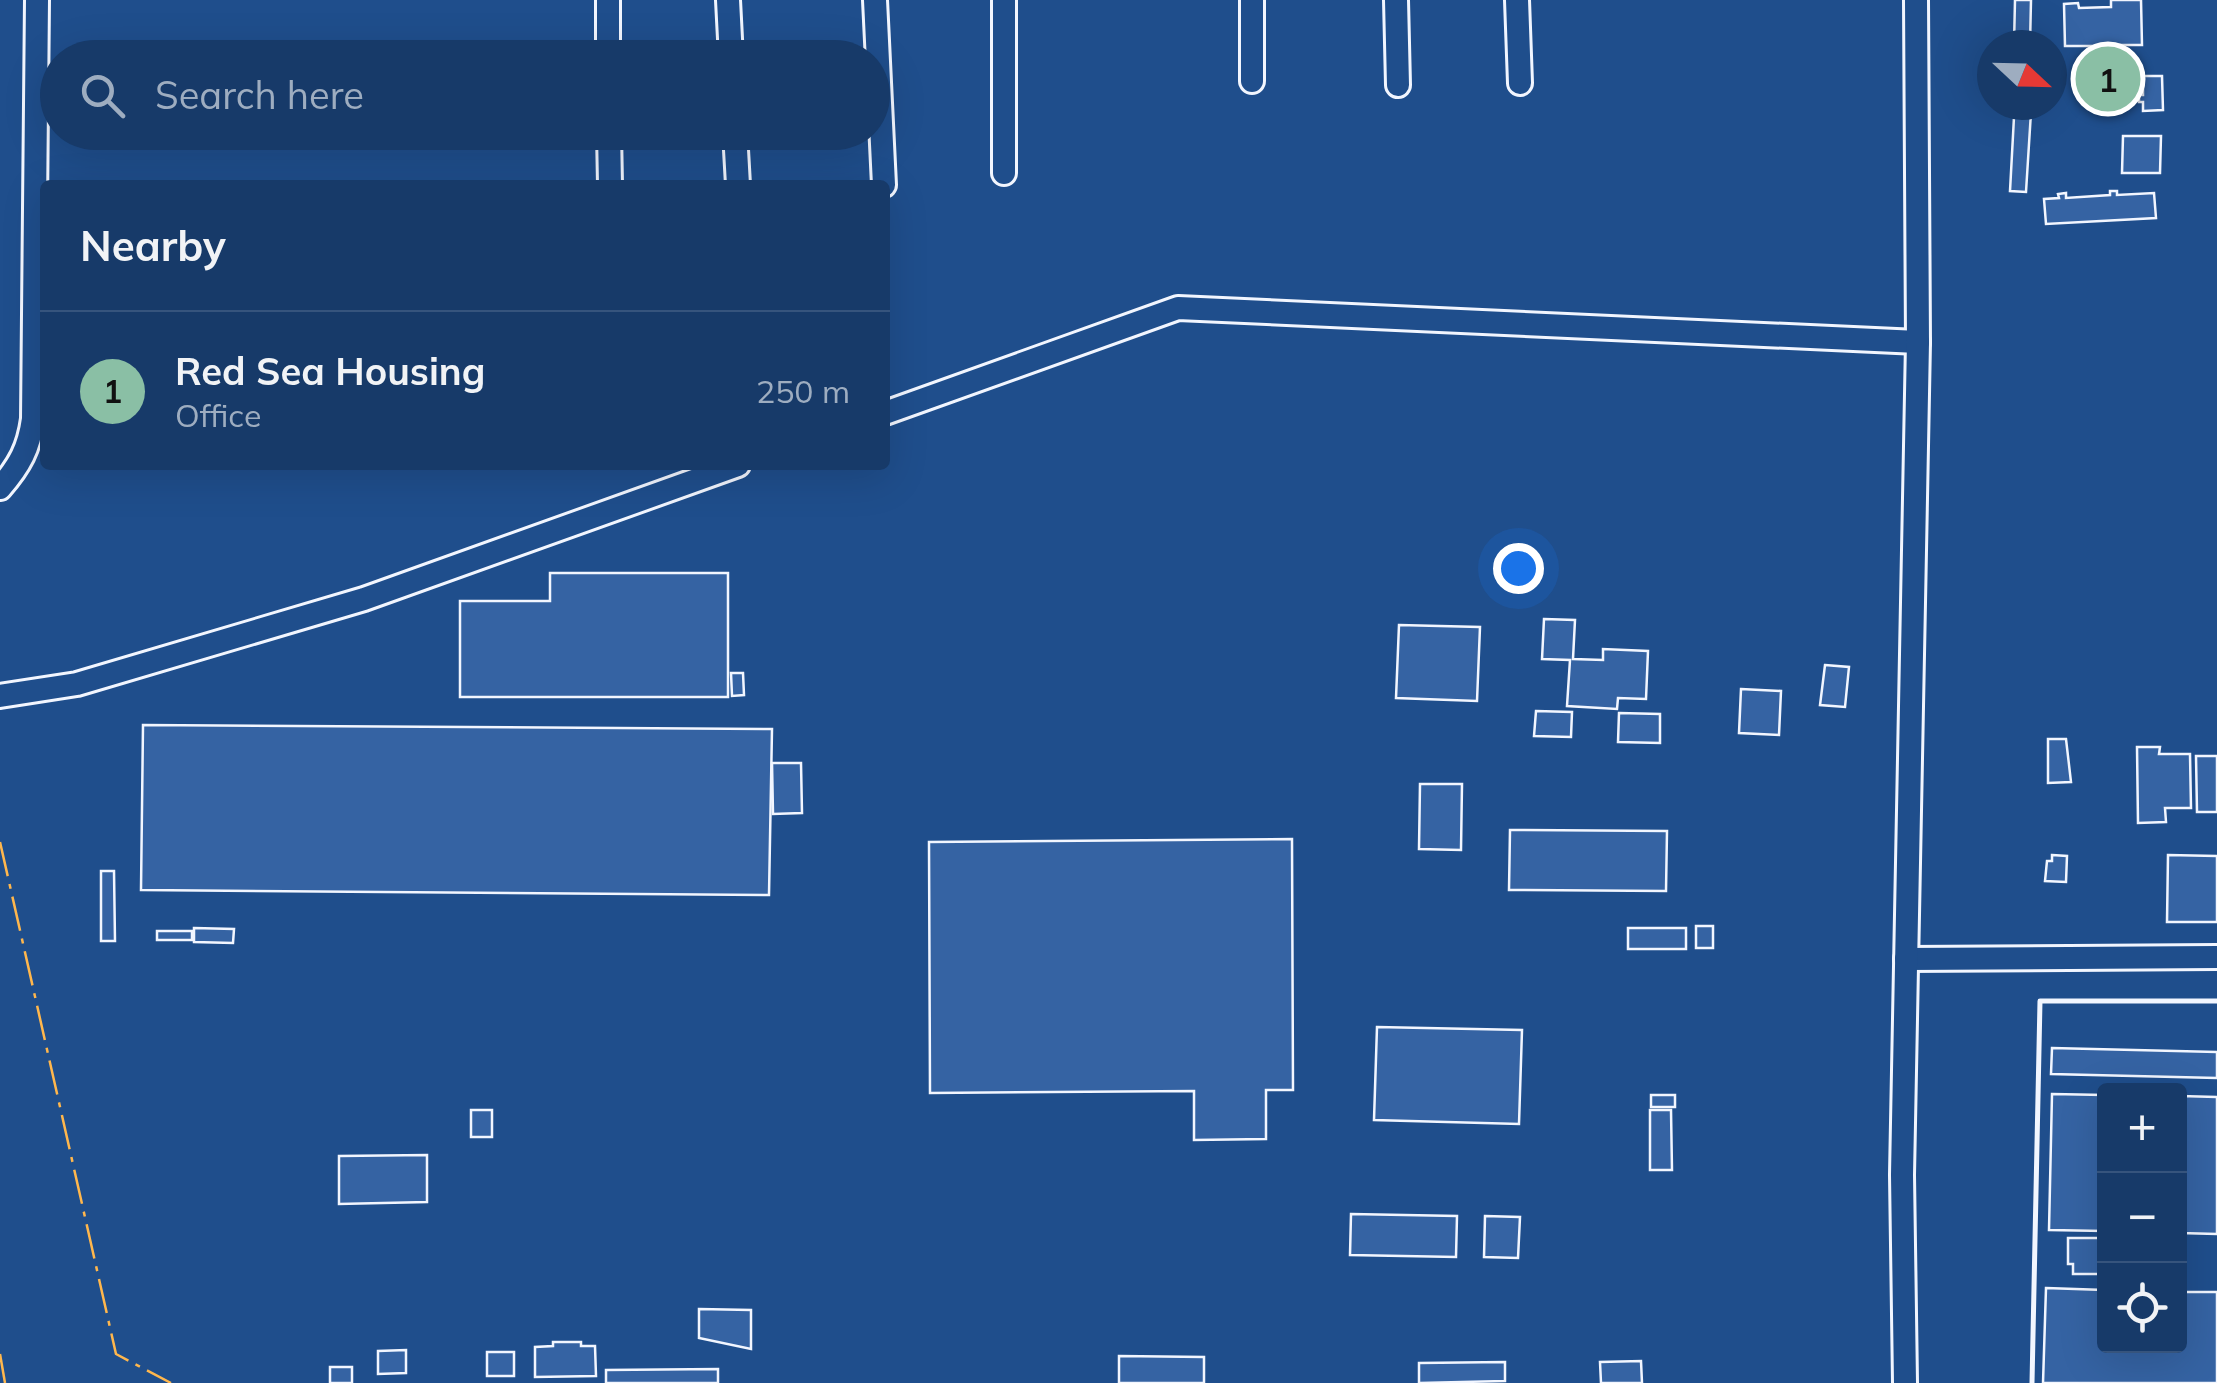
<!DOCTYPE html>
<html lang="en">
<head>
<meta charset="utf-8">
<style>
  :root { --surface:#173a69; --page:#244571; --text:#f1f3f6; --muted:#9eadc0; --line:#36547d; --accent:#8abfa5 }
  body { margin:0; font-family:Mulish,sans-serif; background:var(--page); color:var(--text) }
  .controls { position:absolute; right:30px; bottom:30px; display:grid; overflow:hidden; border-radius:10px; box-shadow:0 10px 40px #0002 }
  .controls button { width:90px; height:90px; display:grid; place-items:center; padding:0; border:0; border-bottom:2px solid var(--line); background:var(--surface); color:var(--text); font:50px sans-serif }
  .compass { position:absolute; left:1977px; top:30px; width:90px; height:90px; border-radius:50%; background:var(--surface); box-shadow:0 10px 40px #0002; rotate:112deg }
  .you { position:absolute; left:1518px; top:568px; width:35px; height:35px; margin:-25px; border:8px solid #fff; border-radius:50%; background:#1a73e8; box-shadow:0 0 0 15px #1a73e833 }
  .badge { display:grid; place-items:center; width:65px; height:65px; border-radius:50%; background:var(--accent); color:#111; font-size:32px; font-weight:700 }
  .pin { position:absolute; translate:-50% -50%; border:5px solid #fff; box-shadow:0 2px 10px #0006 }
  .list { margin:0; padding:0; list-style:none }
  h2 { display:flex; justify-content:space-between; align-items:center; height:130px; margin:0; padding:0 40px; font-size:42px }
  h2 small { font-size:32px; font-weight:400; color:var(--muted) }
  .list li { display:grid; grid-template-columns:65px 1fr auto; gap:30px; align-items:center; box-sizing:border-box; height:160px; padding:0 40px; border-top:2px solid var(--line) }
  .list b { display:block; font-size:38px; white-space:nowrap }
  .list p { margin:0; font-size:32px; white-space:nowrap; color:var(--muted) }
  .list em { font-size:32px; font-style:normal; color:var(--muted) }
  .icon { flex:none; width:55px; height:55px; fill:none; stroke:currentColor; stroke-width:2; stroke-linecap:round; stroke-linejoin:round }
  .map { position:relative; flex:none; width:2217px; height:1383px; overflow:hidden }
  .search { position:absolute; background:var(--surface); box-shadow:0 10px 40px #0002; left:40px; top:40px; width:850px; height:110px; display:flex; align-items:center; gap:25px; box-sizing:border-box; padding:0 35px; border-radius:55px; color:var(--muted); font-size:38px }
  .panel { position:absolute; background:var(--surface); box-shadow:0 10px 40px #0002; left:40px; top:180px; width:850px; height:290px; border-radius:10px }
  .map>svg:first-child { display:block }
  .building { fill:#3563a3; stroke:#f2f6ff; stroke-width:2.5 }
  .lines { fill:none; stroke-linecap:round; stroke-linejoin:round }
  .minor-casing { stroke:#f2f6ff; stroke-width:28 }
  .minor { stroke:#1f4e8c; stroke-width:22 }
  .wall { stroke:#f2f6ff; stroke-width:5 }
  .power { stroke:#ffb74d; stroke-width:2.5; stroke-dasharray:35 8 5 8; stroke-linecap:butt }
</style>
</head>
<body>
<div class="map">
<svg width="2217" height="1383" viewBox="0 0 2217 1383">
  <rect width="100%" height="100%" fill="#1f4e8c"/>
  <g class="building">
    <path d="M 2015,0 L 2031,0 L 2030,45 L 2014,45 Z"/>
    <path d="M 2111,0 L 2141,0 L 2142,45 L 2111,45 L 2111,54 L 2093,55 L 2093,46 L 2065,46 L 2064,4 L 2078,3 L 2079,8 L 2111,7 Z"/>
    <path d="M 2143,76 L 2162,76 L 2163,110 L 2143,111 L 2143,102 L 2139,102 L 2139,95 L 2143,95 Z"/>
    <path d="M 2019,112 L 2031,112 L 2026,192 L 2010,191 L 2014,117 L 2019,117 Z"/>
    <path d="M 2123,136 L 2161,136 L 2160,173 L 2122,173 Z"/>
    <path d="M 2110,191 L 2117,191 L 2117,195 L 2154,193 L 2156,218 L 2046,224 L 2044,199 L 2059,198 L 2058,194 L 2066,193 L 2066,198 L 2110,195 Z"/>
    <path d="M 550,573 L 728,573 L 728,697 L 460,697 L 460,601 L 550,601 Z"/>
    <path d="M 1544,619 L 1575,620 L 1573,659 L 1603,660 L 1603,649 L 1648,651 L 1646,699 L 1618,698 L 1617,709 L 1567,706 L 1570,660 L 1542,659 Z"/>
    <path d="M 1399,625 L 1480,627 L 1477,701 L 1396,698 Z"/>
    <path d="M 1825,665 L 1849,667 L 1845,707 L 1820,705 Z"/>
    <path d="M 731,673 L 743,673 L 744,695 L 732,696 Z"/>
    <path d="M 1741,689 L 1781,691 L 1779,735 L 1739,733 Z"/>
    <path d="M 1536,711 L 1572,712 L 1571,737 L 1534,736 Z"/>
    <path d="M 1619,713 L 1660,714 L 1660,743 L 1618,742 Z"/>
    <path d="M 143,725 L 772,729 L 769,895 L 141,890 Z"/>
    <path d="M 2048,739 L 2066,739 L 2071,782 L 2048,783 Z"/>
    <path d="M 2137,747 L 2160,747 L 2159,754 L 2190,754 L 2191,808 L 2165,808 L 2166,822 L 2138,823 Z"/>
    <path d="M 2196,756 L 2217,756 L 2217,812 L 2197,812 Z"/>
    <path d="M 772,763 L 801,763 L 802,813 L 773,814 Z"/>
    <path d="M 1420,784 L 1462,784 L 1461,850 L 1419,849 Z"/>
    <path d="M 1510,830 L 1667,831 L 1666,891 L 1509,890 Z"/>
    <path d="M 1292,839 L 1293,1090 L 1266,1090 L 1266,1139 L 1194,1140 L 1194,1091 L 930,1093 L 929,842 Z"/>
    <path d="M 2052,855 L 2067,856 L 2066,882 L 2045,881 L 2047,861 L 2052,861 Z"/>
    <path d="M 2168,855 L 2217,856 L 2217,922 L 2167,922 Z"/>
    <path d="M 101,871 L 114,871 L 115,941 L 101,941 Z"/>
    <rect x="1696" y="926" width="17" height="22"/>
    <path d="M 194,928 L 234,929 L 233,943 L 194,942 Z"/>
    <rect x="1628" y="928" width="58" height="21"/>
    <rect x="157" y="931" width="35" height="9"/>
    <path d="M 1377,1027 L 1522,1030 L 1519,1124 L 1374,1120 Z"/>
    <path d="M 2052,1048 L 2217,1052 L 2217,1078 L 2051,1074 Z"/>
    <path d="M 2052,1094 L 2104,1095 L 2104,1231 L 2049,1230 Z"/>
    <rect x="1651" y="1095" width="24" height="12"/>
    <path d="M 2180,1096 L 2217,1097 L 2217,1234 L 2180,1233 Z"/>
    <rect x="471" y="1110" width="21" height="27"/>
    <path d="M 1650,1110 L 1671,1110 L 1672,1170 L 1650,1170 Z"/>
    <path d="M 427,1155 L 427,1202 L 339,1204 L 339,1156 Z"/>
    <path d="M 1351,1214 L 1457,1216 L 1456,1257 L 1350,1255 Z"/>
    <path d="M 1485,1216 L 1520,1217 L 1518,1258 L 1484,1257 Z"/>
    <path d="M 2068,1238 L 2104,1238 L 2102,1274 L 2073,1274 L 2073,1264 L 2068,1264 Z"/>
    <path d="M 2046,1288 L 2104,1290 L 2104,1346 L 2180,1346 L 2180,1292 L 2217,1292 L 2217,1383 L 2043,1383 Z"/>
    <path d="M 699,1309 L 751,1310 L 751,1349 L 699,1338 Z"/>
    <path d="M 553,1342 L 581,1342 L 581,1346 L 595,1346 L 596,1376 L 535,1377 L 535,1347 L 553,1346 Z"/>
    <path d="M 406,1350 L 406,1373 L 378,1374 L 378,1351 Z"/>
    <rect x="487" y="1352" width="27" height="24"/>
    <path d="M 1119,1356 L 1204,1357 L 1204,1383 L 1119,1383 Z"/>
    <path d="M 1641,1361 L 1642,1383 L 1601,1383 L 1600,1362 Z"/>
    <path d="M 1505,1362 L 1505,1381 L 1419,1383 L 1419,1363 Z"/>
    <rect x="330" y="1367" width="22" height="16"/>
    <path d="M 718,1369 L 718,1383 L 606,1383 L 606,1370 Z"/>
  </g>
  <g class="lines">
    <defs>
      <g id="minor">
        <path d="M 608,0 L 608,58"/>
        <path d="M 728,0 L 731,58"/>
        <path d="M 875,0 L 884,185"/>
        <path d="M 1252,0 L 1252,81"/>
        <path d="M 1396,0 L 1398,85"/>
        <path d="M 1517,0 L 1520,83"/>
        <path d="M 609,132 L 610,185"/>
        <path d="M 735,132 L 738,185"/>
        <path d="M 1004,173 L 1004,0"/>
        <path d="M 885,413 L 1178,308 L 1918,342"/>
        <path d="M 0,488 C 20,465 29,448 33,419 L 37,0"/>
        <path d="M 0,696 L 77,684 L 364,599 L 738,465"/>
        <path d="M 1906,959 L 2217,957"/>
        <path d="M 1905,1383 L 1902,1175 L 1918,342 L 1916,0"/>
      </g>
    </defs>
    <use href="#minor" class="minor-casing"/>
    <use href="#minor" class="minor"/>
    <path class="wall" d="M 2032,1383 L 2040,1001 L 2217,1001"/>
    <g class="power">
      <path d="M 0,842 L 116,1354 L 171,1383"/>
      <path d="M 0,1354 L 5,1383"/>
    </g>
  </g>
</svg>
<div class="controls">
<button>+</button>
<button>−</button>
<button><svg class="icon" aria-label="locate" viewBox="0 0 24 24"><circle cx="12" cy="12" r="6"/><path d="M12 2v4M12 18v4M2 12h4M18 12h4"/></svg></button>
</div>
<svg class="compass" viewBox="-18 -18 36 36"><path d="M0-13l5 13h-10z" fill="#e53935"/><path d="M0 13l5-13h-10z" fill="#9eadc0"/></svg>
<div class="you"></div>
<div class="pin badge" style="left:2108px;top:79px">1</div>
<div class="search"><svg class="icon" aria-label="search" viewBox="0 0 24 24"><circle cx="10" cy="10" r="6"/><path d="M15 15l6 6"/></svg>Search here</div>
<section class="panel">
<h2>Nearby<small></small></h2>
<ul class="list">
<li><span class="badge">1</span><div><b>Red Sea Housing</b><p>Office</p></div><em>250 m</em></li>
</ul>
</section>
</div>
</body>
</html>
